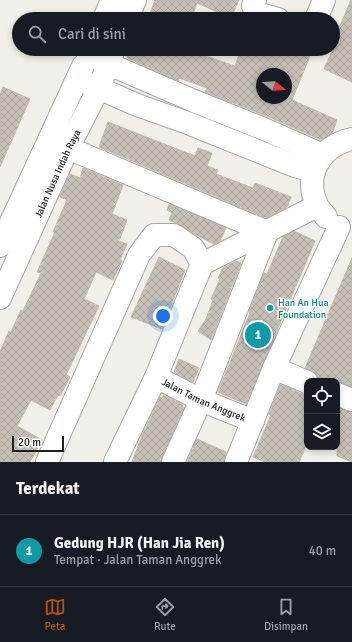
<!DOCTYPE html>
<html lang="id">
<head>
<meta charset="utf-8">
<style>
  :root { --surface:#171b24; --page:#242831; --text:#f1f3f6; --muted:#9ea1a6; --line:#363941; --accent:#b45309 }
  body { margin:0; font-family:Signika,sans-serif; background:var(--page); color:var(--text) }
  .controls { position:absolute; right:12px; bottom:12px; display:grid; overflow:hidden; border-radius:8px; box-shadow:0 2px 6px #0003 }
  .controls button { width:36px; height:36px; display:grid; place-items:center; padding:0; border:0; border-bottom:1px solid var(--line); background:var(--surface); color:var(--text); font:20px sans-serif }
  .compass { position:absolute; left:256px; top:68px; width:36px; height:36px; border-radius:50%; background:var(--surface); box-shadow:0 2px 6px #0003; rotate:108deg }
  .scale { position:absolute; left:12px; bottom:10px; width:52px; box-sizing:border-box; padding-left:4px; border:2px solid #202020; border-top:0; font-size:11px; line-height:14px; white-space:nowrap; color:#202020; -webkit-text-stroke:3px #fff; paint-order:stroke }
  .you { position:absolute; left:163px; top:316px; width:14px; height:14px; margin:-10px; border:3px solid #fff; border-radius:50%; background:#1a73e8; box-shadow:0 0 0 6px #1a73e833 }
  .badge { display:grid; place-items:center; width:26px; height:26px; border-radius:50%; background:var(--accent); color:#fff; font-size:13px; font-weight:700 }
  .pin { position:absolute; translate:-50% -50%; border:2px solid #fff; box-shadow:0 1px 4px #0006 }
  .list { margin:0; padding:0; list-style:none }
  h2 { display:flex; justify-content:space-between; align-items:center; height:52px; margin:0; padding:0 16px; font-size:17px }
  h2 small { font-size:13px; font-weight:400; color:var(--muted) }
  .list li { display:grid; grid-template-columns:26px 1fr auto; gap:12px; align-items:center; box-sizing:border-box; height:72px; padding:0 16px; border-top:1px solid var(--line) }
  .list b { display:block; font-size:15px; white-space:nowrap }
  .list p { margin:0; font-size:13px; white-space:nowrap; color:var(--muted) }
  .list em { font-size:13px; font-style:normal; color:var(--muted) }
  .icon { flex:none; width:22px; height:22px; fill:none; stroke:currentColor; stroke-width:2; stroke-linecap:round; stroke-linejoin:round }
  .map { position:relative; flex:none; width:352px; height:462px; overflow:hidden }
  .search { position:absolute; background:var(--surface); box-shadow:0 2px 6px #0003; left:12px; right:12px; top:12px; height:44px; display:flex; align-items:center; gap:10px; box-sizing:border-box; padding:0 14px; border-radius:22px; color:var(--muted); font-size:15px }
  .sheet { height:124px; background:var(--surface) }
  nav { display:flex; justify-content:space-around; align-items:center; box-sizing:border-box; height:56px; border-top:1px solid var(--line); background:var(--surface); font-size:11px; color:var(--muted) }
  nav a { display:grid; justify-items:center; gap:2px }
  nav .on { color:var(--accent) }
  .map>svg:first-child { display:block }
  .building { fill:url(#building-cross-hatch); stroke:#c3b9a9; fill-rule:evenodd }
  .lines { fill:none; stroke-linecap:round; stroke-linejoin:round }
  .minor-casing { stroke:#a7a7a7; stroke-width:24 }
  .minor { stroke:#fff; stroke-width:22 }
  .culture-dot { fill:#0f9aa8; stroke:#fff; stroke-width:1.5 }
  .labels { text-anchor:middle; stroke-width:3; stroke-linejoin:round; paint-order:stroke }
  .street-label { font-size:10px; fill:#202020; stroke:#fff }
  .culture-label { font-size:10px; fill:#0d838f; stroke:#fff; text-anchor:start }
</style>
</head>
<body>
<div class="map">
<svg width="352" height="462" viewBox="0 0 352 462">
  <defs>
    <pattern id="building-cross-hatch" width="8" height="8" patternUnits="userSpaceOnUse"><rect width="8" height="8" fill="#c6bfb6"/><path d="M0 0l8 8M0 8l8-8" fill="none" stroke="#aaa49c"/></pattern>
  </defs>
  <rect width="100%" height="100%" fill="#f1efe7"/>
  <g class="building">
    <path d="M 155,0 L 239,0 L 231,18 L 197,3 L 191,19 L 148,19 Z"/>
    <path d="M 351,0 L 352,0 L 352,82 L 324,69 L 333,49 L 333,42 Z"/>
    <path d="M 130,49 L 185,49 L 235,66 L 241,49 L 291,49 L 310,56 L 292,100 L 337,120 L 332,134 L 321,140 L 269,117 L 205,92 L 207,88 L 179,78 L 178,81 L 127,58 ZM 262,74 L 286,74 L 286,98 L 262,98 Z"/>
    <path d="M 3,87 L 30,99 L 0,167 L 0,95 Z"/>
    <path d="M 108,122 L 195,156 L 198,148 L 212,153 L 207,166 L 218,170 L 216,174 L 253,188 L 255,183 L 291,197 L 287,207 L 266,218 L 99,147 Z"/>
    <path d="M 83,168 L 123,185 L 112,214 L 127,220 L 119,241 L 127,244 L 120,260 L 122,261 L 113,280 L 96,272 L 84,299 L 99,306 L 66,375 L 70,377 L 60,396 L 58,395 L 50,410 L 31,400 L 17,426 L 42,440 L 30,462 L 0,462 L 0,352 L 9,331 L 11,332 L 21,310 L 23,311 L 41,273 L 37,272 L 55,232 L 53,232 L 67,200 L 60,197 L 65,184 L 70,174 L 80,178 Z"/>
    <path d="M 169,204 L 226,228 L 220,241 L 214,244 L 198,236 L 181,225 L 169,220 L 172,213 L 167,210 Z"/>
    <path d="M 294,231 L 315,241 L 246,404 L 218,392 L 250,313 L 249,312 L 264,273 L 267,274 L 283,237 Z"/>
    <path d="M 159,257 L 185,270 L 162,329 L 131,317 Z"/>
    <path d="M 352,258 L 352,387 L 337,381 L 319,381 L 317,374 L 305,368 Z"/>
    <path d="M 236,261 L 241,263 L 211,340 L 198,331 L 206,319 L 213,300 L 211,299 L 220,279 L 218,278 L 223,268 Z"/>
    <path d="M 179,359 L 199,368 L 193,382 L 174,372 Z"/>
    <path d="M 281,384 L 302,394 L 307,394 L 307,444 L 299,462 L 265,462 L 253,457 L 271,415 L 269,414 Z"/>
    <path d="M 164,395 L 183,405 L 182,407 L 184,408 L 162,457 L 161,462 L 132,462 L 144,430 L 145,430 L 160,397 L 162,398 Z"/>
    <path d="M 337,407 L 352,412 L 352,462 L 337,456 Z"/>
    <path d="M 197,439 L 226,452 L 224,462 L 187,462 Z"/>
  </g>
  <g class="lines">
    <defs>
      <g id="minor">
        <path d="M 255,0 L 253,6 L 257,13 L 278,19"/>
        <path d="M 104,19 L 112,0"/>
        <path d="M 127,19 L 135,0"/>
        <path d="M 316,19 L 324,0"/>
        <path d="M 88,55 L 194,101 L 264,129 L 323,155"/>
        <path d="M 78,79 L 137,105 L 188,123 L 295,166 L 314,171"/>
        <path d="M 68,148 L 267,232 L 201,400 L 173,462"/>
        <path d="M 326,217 C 323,213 319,209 317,205 C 303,174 321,146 352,139"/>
        <path d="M 0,246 L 83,66"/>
        <path id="s1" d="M 0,298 L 68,148 L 99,88 L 114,49"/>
        <path d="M 274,368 L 307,382"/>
        <path id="s2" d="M 156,377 L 201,400 L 253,421"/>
        <path d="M 337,394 L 352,400"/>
        <path d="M 47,462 L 139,255 L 154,235 L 174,235 L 193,248 L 202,264"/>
        <path d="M 115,462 L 156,377 L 202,264 L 317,206"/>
        <path d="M 236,462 L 274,368 L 339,227"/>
      </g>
    </defs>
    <use href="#minor" class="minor-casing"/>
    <use href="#minor" class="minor"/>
  </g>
  <circle class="culture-dot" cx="270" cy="308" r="4"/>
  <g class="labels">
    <g class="street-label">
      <text dy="4" stroke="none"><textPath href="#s1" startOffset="137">Jalan Nusa Indah Raya</textPath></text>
      <text dy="4" stroke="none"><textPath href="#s2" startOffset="53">Jalan Taman Anggrek</textPath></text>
    </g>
    <g class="culture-label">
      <text x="278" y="306">Han An Hua<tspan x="278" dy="12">Foundation</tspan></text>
    </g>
  </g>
</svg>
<div class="controls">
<button><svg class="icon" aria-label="locate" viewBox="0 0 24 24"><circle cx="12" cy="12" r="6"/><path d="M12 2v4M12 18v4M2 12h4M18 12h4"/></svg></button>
<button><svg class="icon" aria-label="layers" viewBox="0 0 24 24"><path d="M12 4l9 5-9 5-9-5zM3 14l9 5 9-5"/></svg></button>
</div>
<svg class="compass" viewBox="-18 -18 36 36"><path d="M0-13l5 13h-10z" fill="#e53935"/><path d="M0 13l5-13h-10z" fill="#9ea1a6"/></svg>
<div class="scale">20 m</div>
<div class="you"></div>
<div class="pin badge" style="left:258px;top:335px;background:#0f9aa8">1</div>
<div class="search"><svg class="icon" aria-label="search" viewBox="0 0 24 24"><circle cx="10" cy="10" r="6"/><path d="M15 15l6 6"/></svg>Cari di sini</div>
</div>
<section class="sheet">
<h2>Terdekat<small></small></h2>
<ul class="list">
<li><span class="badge" style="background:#0f9aa8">1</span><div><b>Gedung HJR (Han Jia Ren)</b><p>Tempat · Jalan Taman Anggrek</p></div><em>40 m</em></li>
</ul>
</section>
<nav>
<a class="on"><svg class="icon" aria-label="map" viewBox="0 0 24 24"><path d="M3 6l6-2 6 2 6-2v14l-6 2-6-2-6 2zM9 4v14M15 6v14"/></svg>Peta</a>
<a><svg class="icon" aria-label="directions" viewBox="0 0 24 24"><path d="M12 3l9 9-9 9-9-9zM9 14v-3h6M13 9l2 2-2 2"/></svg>Rute</a>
<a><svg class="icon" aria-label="saved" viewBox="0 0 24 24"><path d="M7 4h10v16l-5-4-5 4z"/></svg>Disimpan</a>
</nav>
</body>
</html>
